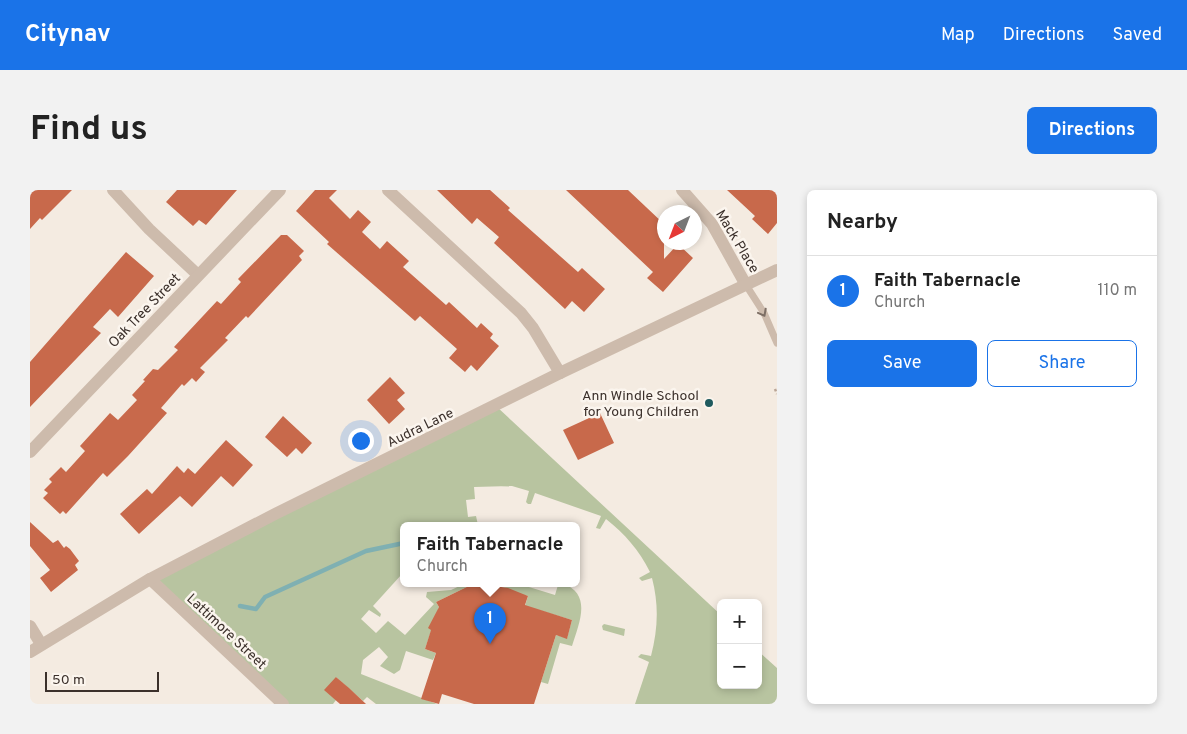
<!DOCTYPE html>
<html lang="en">
<head>
<meta charset="utf-8">
<style>
  :root { --surface:#fff; --page:#f2f2f2; --text:#222; --muted:#767676; --line:#e0e0e0; --accent:#1a73e8 }
  body { margin:0; font-family:Overpass,sans-serif; background:var(--page); color:var(--text) }
  .controls { position:absolute; right:15px; bottom:15px; display:grid; overflow:hidden; border-radius:8px; box-shadow:0 2px 8px #0003 }
  .controls button { width:45px; height:45px; display:grid; place-items:center; padding:0; border:0; border-bottom:1px solid var(--line); background:var(--surface); color:var(--text); font:25px sans-serif }
  .compass { position:absolute; left:627px; top:15px; width:45px; height:45px; border-radius:50%; background:var(--surface); box-shadow:0 2px 8px #0003; rotate:222deg }
  .scale { position:absolute; left:15px; bottom:12px; width:114px; box-sizing:border-box; padding-left:5px; border:2px solid #3b302b; border-top:0; font-size:14px; line-height:18px; white-space:nowrap; color:#3b302b; -webkit-text-stroke:4px #fbf5ee; paint-order:stroke }
  .you { position:absolute; left:330px; top:250px; width:18px; height:18px; margin:-12px; border:4px solid #fff; border-radius:50%; background:#1a73e8; box-shadow:0 0 0 8px #1a73e833 }
  .badge { display:grid; place-items:center; width:32px; height:32px; border-radius:50%; background:var(--accent); color:#fff; font-size:16px; font-weight:700 }
  .pin { position:absolute; translate:-50% -41px; filter:drop-shadow(0 1px 2px #0008) }
  .pin::after { content:''; position:absolute; top:26px; width:18px; height:15px; background:inherit; clip-path:polygon(0 0,100% 0,50% 100%) }
  .popup { position:absolute; left:370px; top:332px; width:180px; height:65px; box-sizing:border-box; display:grid; place-content:center; border-radius:8px; background:var(--surface); filter:drop-shadow(0 1px 4px #0005); font-size:16px; white-space:nowrap; color:var(--muted) }
  .popup b { font-size:19px; color:var(--text) }
  .popup::after { content:''; position:absolute; left:50%; top:100%; margin-left:-10px; border:10px solid transparent; border-top-color:var(--surface) }
  .list { margin:0; padding:0; list-style:none }
  h2 { display:flex; justify-content:space-between; align-items:center; height:65px; margin:0; padding:0 20px; font-size:21px }
  h2 small { font-size:16px; font-weight:400; color:var(--muted) }
  .list li { display:grid; grid-template-columns:32px 1fr auto; gap:15px; align-items:center; box-sizing:border-box; height:70px; padding:0 20px; border-top:1px solid var(--line) }
  .list b { display:block; font-size:19px; white-space:nowrap }
  .list p { margin:0; font-size:16px; white-space:nowrap; color:var(--muted) }
  .list em { font-size:16px; font-style:normal; color:var(--muted) }
  .actions { display:flex; gap:10px; padding:15px 20px }
  .actions a { flex:1; padding:11px 0; border:1px solid var(--accent); border-radius:8px; text-align:center; font-size:18px; color:var(--accent) }
  .actions .main { background:var(--accent); color:#fff }
  .map { position:relative; flex:none; width:747px; height:514px; overflow:hidden; border-radius:8px }
  header { display:flex; align-items:center; gap:30px; box-sizing:border-box; height:70px; padding:0 25px; background:var(--accent); color:#fff }
  header strong { font-size:24px }
  nav { display:flex; gap:28px; margin-inline-start:auto; font-size:18px }
  .intro { display:flex; align-items:center; justify-content:space-between; box-sizing:border-box; height:120px; padding:0 30px }
  h1 { margin:0; font-size:35px }
  .button { padding:12px 22px; border-radius:8px; background:var(--accent); color:#fff; font-size:18px; font-weight:700 }
  main { display:flex; gap:30px; padding:0 30px }
  aside { flex:1; background:var(--surface); border-radius:8px; box-shadow:0 2px 8px #0003 }
  .map>svg:first-child { display:block }
  .green { fill:#b8c4a0 }
  .lines { fill:none; stroke-linecap:round; stroke-linejoin:round }
  .stream { stroke:#7fb0b2; stroke-width:4.5 }
  .building { fill:#c8694b }
  .path { stroke:#b9a596; stroke-width:2.5; stroke-dasharray:2.5 2.5; stroke-linecap:butt }
  .service { stroke:#cdbbac; stroke-width:7 }
  .minor { stroke:#cdbbac; stroke-width:12 }
  .tertiary { stroke:#cdbbac; stroke-width:12 }
  .oneway { stroke:#7d6f65 }
  .poi-dot { fill:#1f5a5e; stroke:#fbf5ee; stroke-width:2 }
  .labels { text-anchor:middle; stroke-width:5; stroke-linejoin:round; paint-order:stroke }
  .street-label { font-size:14px; fill:#3b302b; stroke:#fbf5ee }
  .poi-label { font-size:14px; fill:#3b302b; stroke:#fbf5ee; text-anchor:end }
</style>
</head>
<body>
<header>
<strong>Citynav</strong>
<nav><a>Map</a><a>Directions</a><a>Saved</a></nav>
</header>
<div class="intro"><h1>Find us</h1><a class="button">Directions</a></div>
<main>
<div class="map">
<svg width="747" height="514" viewBox="0 0 747 514">
  <rect width="100%" height="100%" fill="#f4ebe1"/>
  <g class="green">
    <path d="M 466,216 L 691,425 L 691,495 L 728,495 L 728,461 L 747,478 L 747,514 L 605,514 L 619,472 L 608,467 L 611,464 L 621,466 C 628,439 629,415 622,388 L 612,391 L 609,388 L 620,382 C 609,360 595,344 576,329 L 570,339 L 566,338 L 571,326 L 505,303 L 501,314 L 498,314 L 496,312 L 499,301 L 482,296 L 444,297 L 445,309 L 436,310 L 438,327 L 446,326 L 448,335 L 374,335 L 374,385 L 372,384 L 343,416 L 351,424 L 350,427 L 339,420 L 331,429 L 346,443 L 358,431 L 375,445 L 404,414 L 396,407 L 397,402 L 421,400 L 436,393 L 445,393 L 406,412 L 409,417 L 395,459 L 406,463 L 403,470 L 376,461 L 370,480 L 364,484 L 350,476 L 358,467 L 349,457 L 333,470 L 331,484 L 407,514 L 346,514 L 337,507 L 333,511 L 306,487 L 306,510 L 303,514 L 253,514 L 120,389 Z"/>
    <path d="M 453,393 L 486,393 L 525,405 L 528,395 L 532,393 C 563,404 549,433 542,456 L 530,453 L 518,494 L 511,492 L 526,445 L 537,448 L 542,430 L 495,416 L 498,406 L 478,402 L 477,398 Z"/>
    <path d="M 574,434 L 595,439 L 594,446 L 573,440 L 572,436 Z"/>
  </g>
  <g class="lines">
    <path class="stream" d="M 210,416 L 226,419 L 235,407 L 336,361 L 374,353"/>
  </g>
  <g class="building">
    <path d="M 0,0 L 42,0 L 12,30 L 10,28 L 0,39 Z"/>
    <path d="M 147,0 L 207,0 L 176,35 L 169,30 L 163,36 L 136,12 Z"/>
    <path d="M 285,0 L 307,0 L 299,8 L 320,29 L 328,20 L 341,32 L 332,42 L 350,59 L 357,51 L 379,71 L 373,77 L 416,115 L 419,112 L 447,138 L 451,133 L 463,144 L 460,148 L 469,156 L 447,181 L 441,175 L 435,182 L 419,168 L 427,159 L 390,126 L 385,131 L 297,54 L 299,52 L 266,21 Z"/>
    <path d="M 407,0 L 460,0 L 480,18 L 478,20 L 548,82 L 552,78 L 575,99 L 554,122 L 542,111 L 535,119 L 464,53 L 469,47 L 447,28 L 442,34 Z"/>
    <path d="M 536,0 L 598,0 L 634,34 L 634,69 L 648,54 L 663,68 L 633,102 L 617,88 L 623,82 Z"/>
    <path d="M 697,0 L 747,0 L 747,33 L 738,44 L 722,29 L 725,26 Z"/>
    <path d="M 251,45 L 257,45 L 274,61 L 269,66 L 272,70 L 218,128 L 216,126 L 195,148 L 198,150 L 170,178 L 175,182 L 166,192 L 162,188 L 154,196 L 152,194 L 131,218 L 137,223 L 98,266 L 77,287 L 73,283 L 36,324 L 33,321 L 30,324 L 13,308 L 18,303 L 14,300 L 22,292 L 19,289 L 31,277 L 36,282 L 55,261 L 50,256 L 80,223 L 88,230 L 107,210 L 102,205 L 115,191 L 113,190 L 123,179 L 128,180 L 148,160 L 144,157 L 187,111 L 191,114 L 211,92 L 208,89 Z"/>
    <path d="M 96,62 L 124,86 L 88,127 L 80,119 L 63,137 L 71,143 L 0,217 L 0,172 Z"/>
    <path d="M 360,187 L 375,203 L 367,210 L 375,219 L 359,234 L 337,210 Z"/>
    <path d="M 570,223 L 584,253 L 548,270 L 533,240 Z"/>
    <path d="M 253,226 L 282,253 L 272,264 L 266,258 L 257,267 L 235,247 Z"/>
    <path d="M 196,250 L 223,275 L 203,297 L 191,286 L 162,317 L 150,306 L 109,344 L 90,324 L 117,299 L 122,304 L 147,276 L 154,283 L 158,278 L 165,284 Z"/>
    <path d="M 0,332 L 23,353 L 28,350 L 34,358 L 36,356 L 40,359 L 49,371 L 45,375 L 48,380 L 21,402 L 10,388 L 20,380 L 0,356 Z"/>
    <path d="M 445,393 L 478,398 L 498,406 L 495,415 L 542,430 L 537,449 L 526,445 L 504,514 L 444,514 L 412,504 L 409,514 L 391,509 L 406,463 L 395,459 L 401,440 L 398,438 L 409,417 L 406,412 Z"/>
    <path d="M 306,487 L 319,498 L 336,514 L 310,514 L 294,500 Z"/>
  </g>
  <g class="lines">
    <path class="path" d="M 745,199 L 747,204"/>
    <path class="service" d="M 716,95 L 734,123 L 747,153"/>
    <g class="minor">
      <path d="M 83,0 L 119,39 L 168,85"/>
      <path d="M 358,0 L 491,123 L 503,138 L 530,183"/>
      <path d="M 652,0 L 682,34 L 716,95"/>
      <path d="M 0,262 L 250,0"/>
      <path d="M 120,389 L 253,514"/>
      <path d="M 0,436 L 11,454"/>
    </g>
    <path class="tertiary" d="M 0,462 L 120,389 L 245,324 L 530,183 L 747,80"/>
  </g>
  <defs><path id="oneway-chevron" d="M-2-3.5L2.5 0L-2 3.5" fill="none" stroke-width="1.6" stroke-linecap="round" stroke-linejoin="round" transform="scale(1.25)"/></defs>
  <use class="oneway" href="#oneway-chevron" transform="translate(733 123) rotate(62)"/>
  <circle class="poi-dot" cx="679" cy="213" r="5"/>
  <g class="labels">
    <g class="street-label">
      <text transform="translate(708 51) rotate(59)" y="5">Mack Place</text>
      <text transform="translate(114 120) rotate(-46)" y="5">Oak Tree Street</text>
      <text transform="translate(390 237) rotate(-26)" y="5">Audra Lane</text>
      <text transform="translate(197 441) rotate(43)" y="5">Lattimore Street</text>
    </g>
    <g class="poi-label">
      <text x="669" y="210">Ann Windle School<tspan x="669" dy="16">for Young Children</tspan></text>
    </g>
  </g>
</svg>
<div class="controls">
<button>+</button>
<button>−</button>
</div>
<svg class="compass" viewBox="-18 -18 36 36"><path d="M0-13l5 13h-10z" fill="#e53935"/><path d="M0 13l5-13h-10z" fill="#767676"/></svg>
<div class="scale">50 m</div>
<div class="you"></div>
<div class="pin badge" style="left:460px;top:454px">1</div>
<div class="popup"><b>Faith Tabernacle</b>Church</div>
</div>
<aside>
<h2>Nearby<small></small></h2>
<ul class="list">
<li><span class="badge">1</span><div><b>Faith Tabernacle</b><p>Church</p></div><em>110 m</em></li>
</ul>
<div class="actions"><a class="main">Save</a><a>Share</a></div>
</aside>
</main>
</body>
</html>
